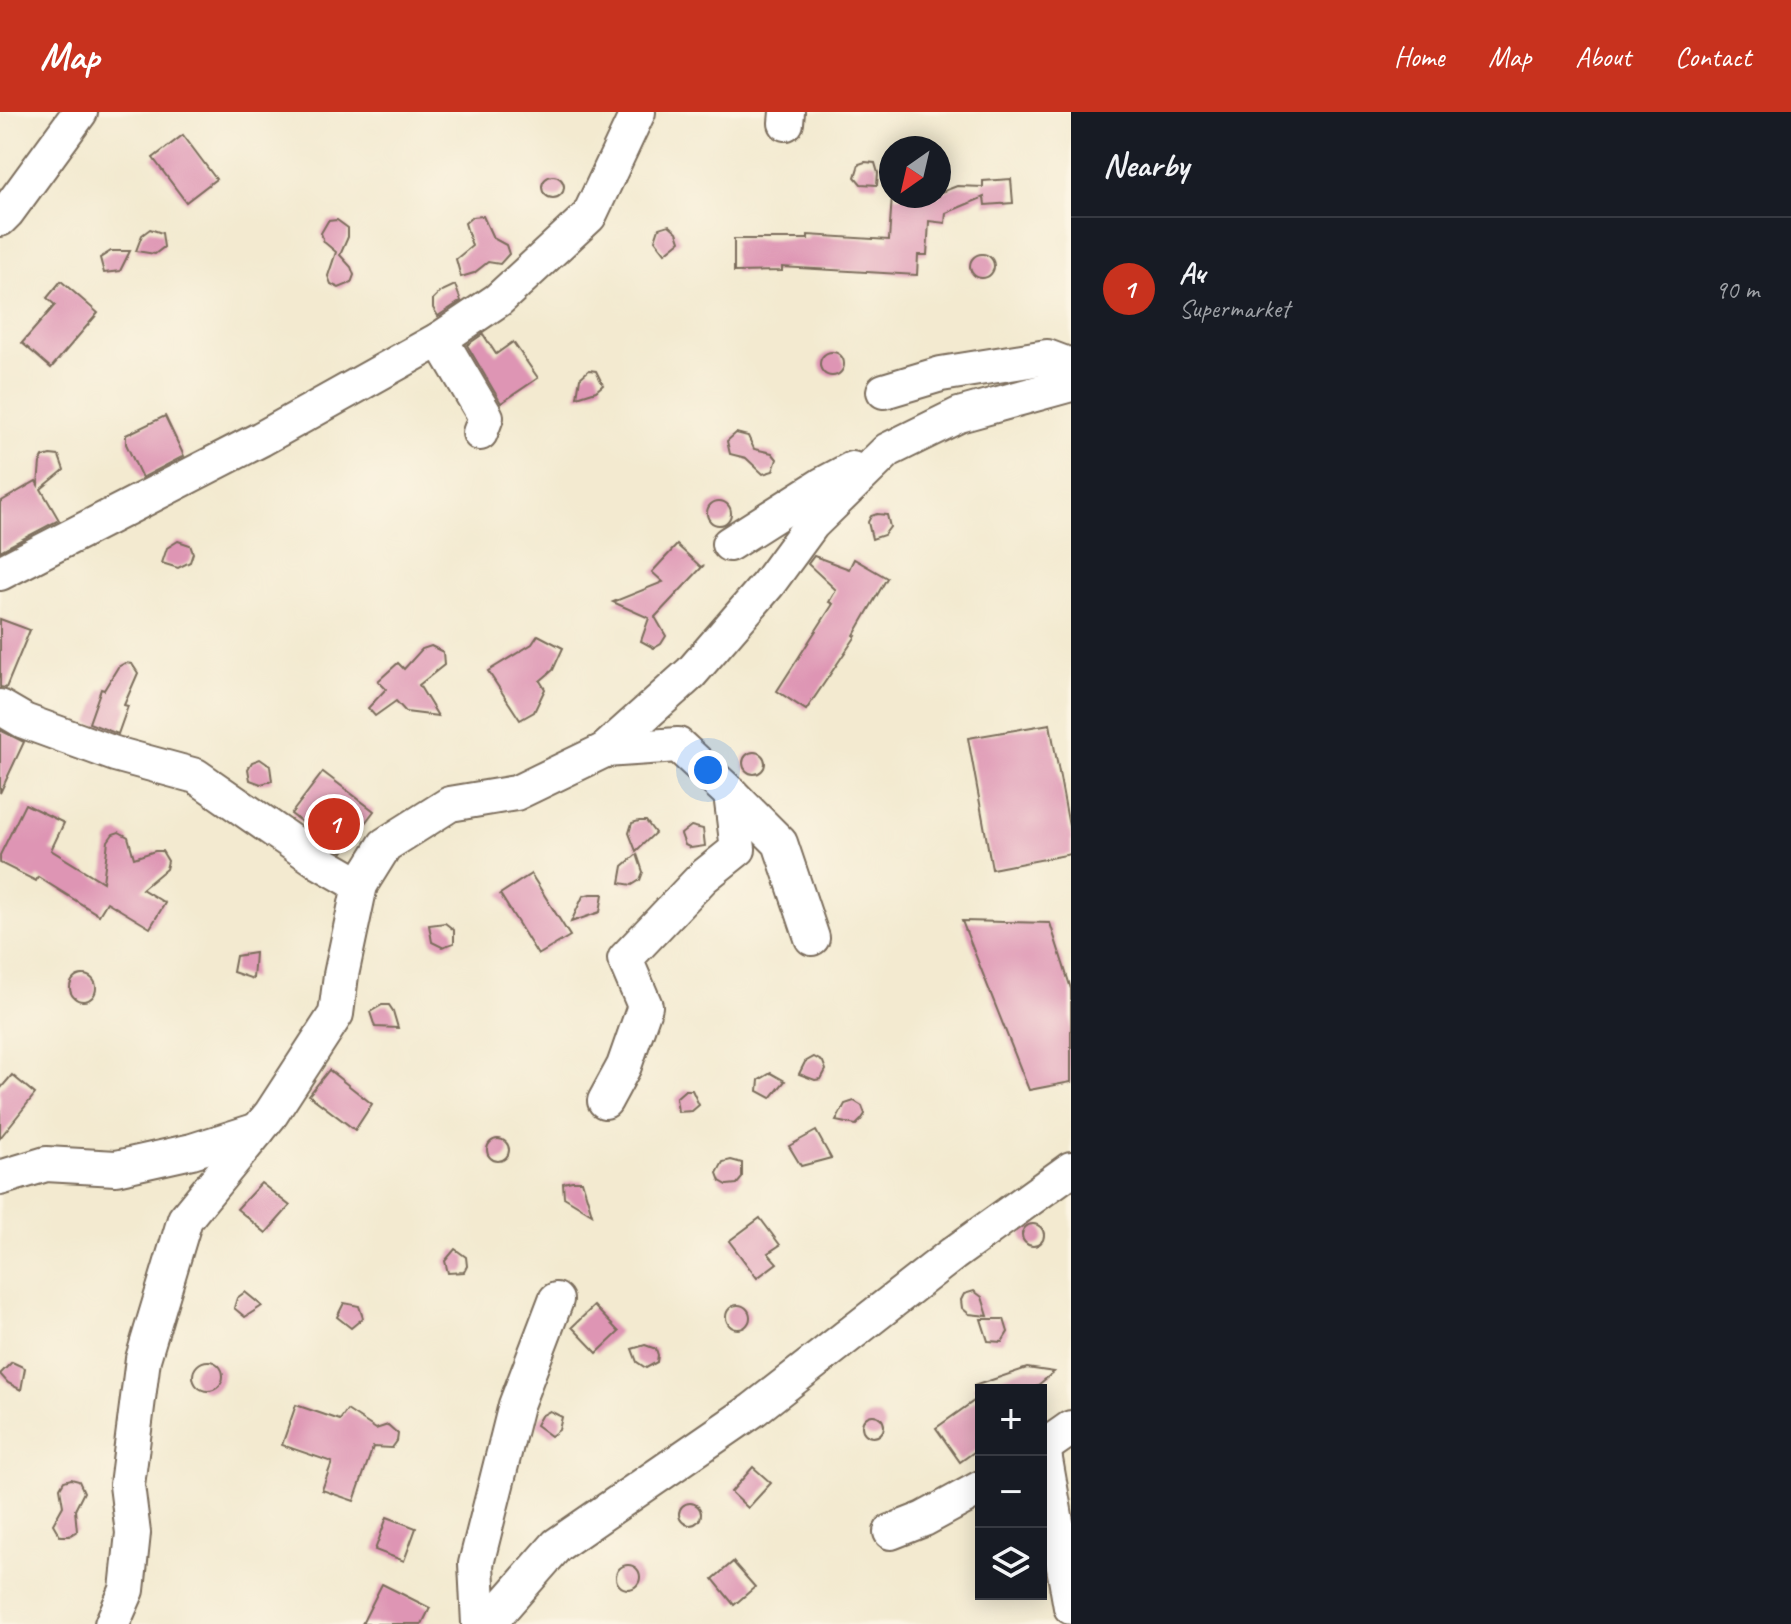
<!DOCTYPE html>
<html lang="en">
<head>
<meta charset="utf-8">
<style>
  :root { --surface:#171b24; --page:#20242c; --text:#f1f3f6; --muted:#9ea1a6; --line:#363941; --accent:#c8321e }
  body { margin:0; font-family:Caveat,sans-serif; background:var(--page); color:var(--text) }
  .controls { position:absolute; right:24px; bottom:24px; display:grid; overflow:hidden; border-radius:0px; box-shadow:0 4px 20px #0003 }
  .controls button { width:72px; height:72px; display:grid; place-items:center; padding:0; border:0; border-bottom:2px solid var(--line); background:var(--surface); color:var(--text); font:40px sans-serif }
  .compass { position:absolute; left:879px; top:24px; width:72px; height:72px; border-radius:50%; background:var(--surface); box-shadow:0 4px 20px #0003; rotate:214deg }
  .you { position:absolute; left:708px; top:658px; width:28px; height:28px; margin:-20px; border:6px solid #fff; border-radius:50%; background:#1a73e8; box-shadow:0 0 0 12px #1a73e833 }
  .badge { display:grid; place-items:center; width:52px; height:52px; border-radius:50%; background:var(--accent); color:#fff; font-size:26px; font-weight:700 }
  .pin { position:absolute; translate:-50% -50%; border:4px solid #fff; box-shadow:0 2px 8px #0006 }
  .list { margin:0; padding:0; list-style:none }
  h2 { display:flex; justify-content:space-between; align-items:center; height:104px; margin:0; padding:0 32px; font-size:34px }
  h2 small { font-size:26px; font-weight:400; color:var(--muted) }
  .list li { display:grid; grid-template-columns:52px 1fr auto; gap:24px; align-items:center; box-sizing:border-box; height:144px; padding:0 32px; border-top:2px solid var(--line) }
  .list b { display:block; font-size:30px; white-space:nowrap }
  .list p { margin:0; font-size:26px; white-space:nowrap; color:var(--muted) }
  .list em { font-size:26px; font-style:normal; color:var(--muted) }
  .icon { flex:none; width:44px; height:44px; fill:none; stroke:currentColor; stroke-width:2; stroke-linecap:round; stroke-linejoin:round }
  .map { position:relative; flex:none; width:1071px; height:1512px; overflow:hidden }
  header { display:flex; align-items:center; gap:48px; box-sizing:border-box; height:112px; padding:0 40px; background:var(--accent); color:#fff }
  header strong { font-size:38px }
  nav { display:flex; gap:44px; margin-inline-start:auto; font-size:28px }
  main { display:flex }
  aside { flex:1; background:var(--surface) }
  .map>svg:first-child { display:block }
  .building { fill:#de95b4 }
  .lines { fill:none; stroke-linecap:round; stroke-linejoin:round }
  .minor-casing { stroke:#7b6d5c; stroke-width:38 }
  .minor { stroke:#fff; stroke-width:34 }
</style>
</head>
<body>
<header>
<strong>Map</strong>
<nav><a>Home</a><a>Map</a><a>About</a><a>Contact</a></nav>
</header>
<main>
<div class="map">
<svg width="1071" height="1512" viewBox="0 0 1071 1512">
  <rect width="100%" height="100%" fill="#fcf5e5"/>
  <filter id="ink" filterUnits="userSpaceOnUse"><feTurbulence type="fractalNoise" baseFrequency=".0125" numOctaves="2"/><feDisplacementMap in="SourceGraphic" scale="16" xChannelSelector="R" yChannelSelector="G"/><feConvolveMatrix kernelMatrix="1 2 1 2 8 2 1 2 1" color-interpolation-filters="sRGB"/></filter>
  <filter id="wash" filterUnits="userSpaceOnUse"><feTurbulence type="fractalNoise" baseFrequency=".006" numOctaves="4" result="noise"/><feDisplacementMap in="SourceGraphic" scale="32" xChannelSelector="R" yChannelSelector="G"/><feGaussianBlur stdDeviation="1.8" result="paint"/><feColorMatrix in="noise" values="0 0 0 0 0 0 0 0 0 0 0 0 0 0 0 0 0 1.4 0 .05"/><feComposite in="paint" operator="in"/></filter>
  <g filter="url(#wash)">
    <rect width="100%" height="100%" fill="#f3ead0"/>
    <g id="blocks">
      <g class="building">
        <path d="M 183,23 L 216,67 L 186,90 L 153,46 Z"/>
        <path d="M 865,50 L 875,51 L 878,61 L 877,73 L 861,72 L 855,65 L 859,52 Z"/>
        <circle cx="553" cy="75" r="11"/>
        <path d="M 1011,67 L 1013,91 L 985,93 L 984,85 L 946,101 L 945,111 L 929,109 L 927,143 L 918,143 L 917,163 L 782,155 L 782,159 L 734,160 L 734,127 L 808,127 L 808,123 L 889,128 L 892,84 L 939,84 L 939,81 L 957,74 L 983,75 L 983,69 Z"/>
        <path d="M 483,104 L 493,126 L 506,133 L 509,142 L 500,152 L 488,150 L 474,161 L 461,165 L 456,147 L 472,134 L 465,111 L 472,105 Z"/>
        <path d="M 337,108 L 348,116 L 348,125 L 340,143 L 351,155 L 354,163 L 351,171 L 339,176 L 331,172 L 328,164 L 336,140 L 324,130 L 321,121 L 328,109 Z"/>
        <path d="M 669,113 L 677,120 L 680,129 L 665,141 L 655,128 L 659,116 Z"/>
        <path d="M 150,117 L 162,121 L 164,135 L 155,142 L 136,139 L 142,123 Z"/>
        <path d="M 111,139 L 130,139 L 120,159 L 104,161 L 100,146 Z"/>
        <circle cx="982" cy="154" r="12"/>
        <path d="M 61,169 L 98,201 L 51,256 L 22,231 L 55,193 L 47,186 Z"/>
        <path d="M 455,173 L 461,189 L 438,204 L 433,196 L 433,187 L 440,180 Z"/>
        <path d="M 483,222 L 496,242 L 513,230 L 538,266 L 501,291 L 467,233 Z"/>
        <circle cx="832" cy="252" r="12"/>
        <path d="M 589,258 L 596,259 L 603,273 L 596,279 L 577,285 L 580,266 Z"/>
        <path d="M 165,304 L 184,344 L 142,366 L 126,332 L 126,323 Z"/>
        <path d="M 736,321 L 748,324 L 754,337 L 772,341 L 777,347 L 773,359 L 763,362 L 746,346 L 730,342 L 727,329 Z"/>
        <path d="M 50,343 L 59,344 L 64,358 L 41,377 L 59,408 L 0,439 L 0,390 L 36,369 L 38,373 L 40,351 L 43,345 Z"/>
        <circle cx="719" cy="401" r="12"/>
        <path d="M 877,402 L 887,403 L 890,415 L 884,423 L 872,427 L 868,410 L 871,404 Z"/>
        <path d="M 178,429 L 190,433 L 193,441 L 190,450 L 178,456 L 162,451 L 167,436 Z"/>
        <path d="M 677,433 L 701,455 L 704,453 L 655,505 L 666,524 L 661,532 L 654,536 L 641,529 L 649,506 L 613,490 L 663,470 L 652,460 Z"/>
        <path d="M 814,444 L 849,457 L 854,447 L 887,466 L 854,523 L 856,524 L 806,598 L 777,579 L 833,492 L 829,490 L 836,478 L 808,452 Z"/>
        <path d="M 0,507 L 30,518 L 6,576 L 0,575 Z"/>
        <path d="M 538,523 L 563,536 L 553,558 L 540,569 L 545,577 L 534,600 L 520,608 L 488,559 L 532,532 Z"/>
        <path d="M 431,534 L 443,540 L 444,553 L 419,573 L 438,604 L 406,600 L 396,589 L 375,604 L 368,596 L 386,577 L 378,569 L 398,551 L 404,557 L 422,537 Z"/>
        <path d="M 125,551 L 132,552 L 138,561 L 124,593 L 128,594 L 118,622 L 89,611 L 101,577 L 104,578 L 118,555 Z"/>
        <path d="M 1050,612 L 1071,725 L 1071,742 L 992,757 L 968,626 Z"/>
        <path d="M 0,618 L 24,630 L 0,681 Z"/>
        <circle cx="754" cy="651" r="11"/>
        <path d="M 260,647 L 270,654 L 272,669 L 261,672 L 250,668 L 248,657 L 252,650 Z"/>
        <path d="M 323,660 L 374,699 L 343,740 L 291,702 Z"/>
        <path d="M 25,692 L 64,711 L 51,738 L 103,770 L 108,729 L 113,722 L 119,720 L 128,725 L 134,746 L 155,739 L 162,739 L 168,749 L 166,757 L 142,777 L 165,791 L 150,816 L 107,790 L 99,803 L 38,765 L 36,769 L 0,751 L 0,743 Z"/>
        <path d="M 639,709 L 646,709 L 655,721 L 636,739 L 629,721 L 632,711 Z"/>
        <path d="M 691,714 L 703,717 L 705,734 L 691,736 L 685,733 L 681,722 Z"/>
        <path d="M 637,742 L 643,760 L 640,768 L 632,773 L 620,771 L 623,754 Z"/>
        <path d="M 531,762 L 570,824 L 538,843 L 500,782 Z"/>
        <path d="M 590,782 L 603,782 L 600,800 L 571,810 L 583,784 Z"/>
        <path d="M 962,809 L 1050,811 L 1071,877 L 1071,970 L 1029,978 Z"/>
        <path d="M 445,811 L 454,818 L 454,831 L 442,835 L 432,830 L 429,813 Z"/>
        <path d="M 255,841 L 253,867 L 233,860 L 236,844 Z"/>
        <circle cx="83" cy="876" r="13"/>
        <path d="M 382,893 L 389,893 L 393,899 L 398,916 L 375,915 L 370,900 Z"/>
        <path d="M 814,945 L 823,950 L 826,958 L 821,967 L 815,968 L 799,962 L 805,950 Z"/>
        <path d="M 329,958 L 372,992 L 355,1018 L 309,983 Z"/>
        <path d="M 771,961 L 785,969 L 771,986 L 758,979 L 759,968 Z"/>
        <path d="M 12,963 L 35,982 L 0,1026 L 0,977 Z"/>
        <path d="M 685,978 L 692,978 L 699,993 L 692,999 L 678,1000 L 676,986 Z"/>
        <path d="M 854,989 L 862,994 L 865,1002 L 861,1008 L 856,1013 L 836,1009 L 845,992 Z"/>
        <path d="M 816,1019 L 831,1046 L 801,1054 L 789,1034 Z"/>
        <circle cx="498" cy="1038" r="11"/>
        <path d="M 731,1048 L 742,1051 L 742,1066 L 737,1072 L 727,1073 L 720,1069 L 717,1061 L 723,1050 Z"/>
        <path d="M 572,1069 L 582,1069 L 592,1102 L 564,1085 L 563,1071 Z"/>
        <path d="M 261,1071 L 290,1094 L 266,1121 L 237,1097 Z"/>
        <path d="M 760,1106 L 780,1133 L 768,1141 L 777,1151 L 757,1166 L 729,1129 Z"/>
        <circle cx="1033" cy="1123" r="11"/>
        <path d="M 455,1137 L 466,1145 L 467,1154 L 464,1160 L 448,1161 L 445,1149 Z"/>
        <path d="M 974,1179 L 982,1185 L 988,1204 L 969,1202 L 962,1196 L 961,1188 L 964,1182 Z"/>
        <path d="M 245,1180 L 262,1194 L 245,1205 L 234,1196 L 237,1186 Z"/>
        <path d="M 344,1191 L 359,1194 L 363,1206 L 351,1216 L 337,1205 Z"/>
        <circle cx="738" cy="1205" r="12"/>
        <path d="M 594,1194 L 619,1220 L 597,1241 L 572,1215 Z"/>
        <path d="M 981,1207 L 1004,1207 L 1008,1220 L 1002,1230 L 988,1229 Z"/>
        <path d="M 645,1233 L 656,1237 L 658,1243 L 657,1250 L 646,1256 L 637,1250 L 632,1237 Z"/>
        <circle cx="208" cy="1264" r="15"/>
        <path d="M 12,1250 L 25,1256 L 21,1278 L 8,1271 L 0,1262 Z"/>
        <path d="M 1027,1256 L 1054,1260 L 1032,1278 L 975,1278 L 974,1274 Z"/>
        <path d="M 981,1284 L 981,1335 L 960,1350 L 936,1316 Z"/>
        <path d="M 296,1293 L 340,1308 L 347,1298 L 376,1317 L 388,1313 L 398,1322 L 397,1329 L 392,1336 L 373,1335 L 354,1389 L 322,1378 L 332,1350 L 282,1333 Z"/>
        <path d="M 550,1299 L 562,1305 L 559,1318 L 551,1324 L 536,1313 L 541,1304 Z"/>
        <circle cx="873" cy="1314" r="11"/>
        <path d="M 753,1355 L 771,1371 L 748,1396 L 731,1380 Z"/>
        <path d="M 71,1367 L 79,1369 L 84,1380 L 75,1398 L 77,1419 L 69,1424 L 60,1424 L 53,1412 L 63,1394 L 60,1376 L 64,1369 Z"/>
        <circle cx="690" cy="1402" r="11"/>
        <path d="M 387,1405 L 416,1416 L 404,1449 L 375,1438 Z"/>
        <path d="M 733,1450 L 755,1475 L 734,1493 L 713,1467 Z"/>
        <circle cx="628" cy="1465" r="12"/>
        <path d="M 382,1472 L 430,1496 L 422,1512 L 362,1512 Z"/>
      </g>
    </g>
  </g>
  <g filter="url(#ink)">
    <use href="#blocks" fill-opacity="0" stroke="#7b6d5c" stroke-width="2"/>
    <g class="lines">
      <defs>
        <g id="minor">
          <path d="M 786,11 L 787,0"/>
          <path d="M 0,107 L 7,100 L 80,0"/>
          <path d="M 440,227 L 486,305 L 480,321"/>
          <path d="M 884,279 L 941,262 L 1047,245 L 1071,254"/>
          <path d="M 729,432 L 822,373 L 852,357"/>
          <path d="M 0,461 L 261,327 L 440,227 L 498,188 L 589,104 L 638,0"/>
          <path d="M 0,595 L 24,609 L 115,642 L 196,664 L 320,750 L 360,773 L 341,863 L 336,902 L 271,1002 L 185,1107 L 143,1247 L 127,1373 L 133,1421 L 127,1478 L 112,1512"/>
          <path d="M 731,682 L 780,731 L 812,826"/>
          <path d="M 360,773 L 385,733 L 450,692 L 516,681 L 605,638 L 691,561 L 768,472 L 812,412 L 888,338 L 959,303 L 1071,272"/>
          <path d="M 605,989 L 624,954 L 645,894 L 625,847 L 703,765 L 738,737 L 731,682 L 678,633 L 605,638"/>
          <path d="M 0,1066 L 46,1052 L 116,1056 L 192,1039 L 258,1018"/>
          <path d="M 1043,1336 L 1071,1495"/>
          <path d="M 1041,1337 L 1071,1316"/>
          <path d="M 891,1420 L 924,1407 L 981,1376"/>
          <path d="M 479,1512 L 476,1452 L 516,1293 L 556,1188"/>
          <path d="M 488,1512 L 557,1433 L 753,1298 L 953,1142 L 1071,1057"/>
        </g>
      </defs>
      <use href="#minor" class="minor-casing"/>
      <use href="#minor" class="minor"/>
    </g>
  </g>
</svg>
<div class="controls">
<button>+</button>
<button>−</button>
<button><svg class="icon" aria-label="layers" viewBox="0 0 24 24"><path d="M12 4l9 5-9 5-9-5zM3 14l9 5 9-5"/></svg></button>
</div>
<svg class="compass" viewBox="-18 -18 36 36"><path d="M0-13l5 13h-10z" fill="#e53935"/><path d="M0 13l5-13h-10z" fill="#9ea1a6"/></svg>
<div class="you"></div>
<div class="pin badge" style="left:334px;top:712px">1</div>
</div>
<aside>
<h2>Nearby<small></small></h2>
<ul class="list">
<li><span class="badge">1</span><div><b>Ач</b><p>Supermarket</p></div><em>90 m</em></li>
</ul>
</aside>
</main>
</body>
</html>
